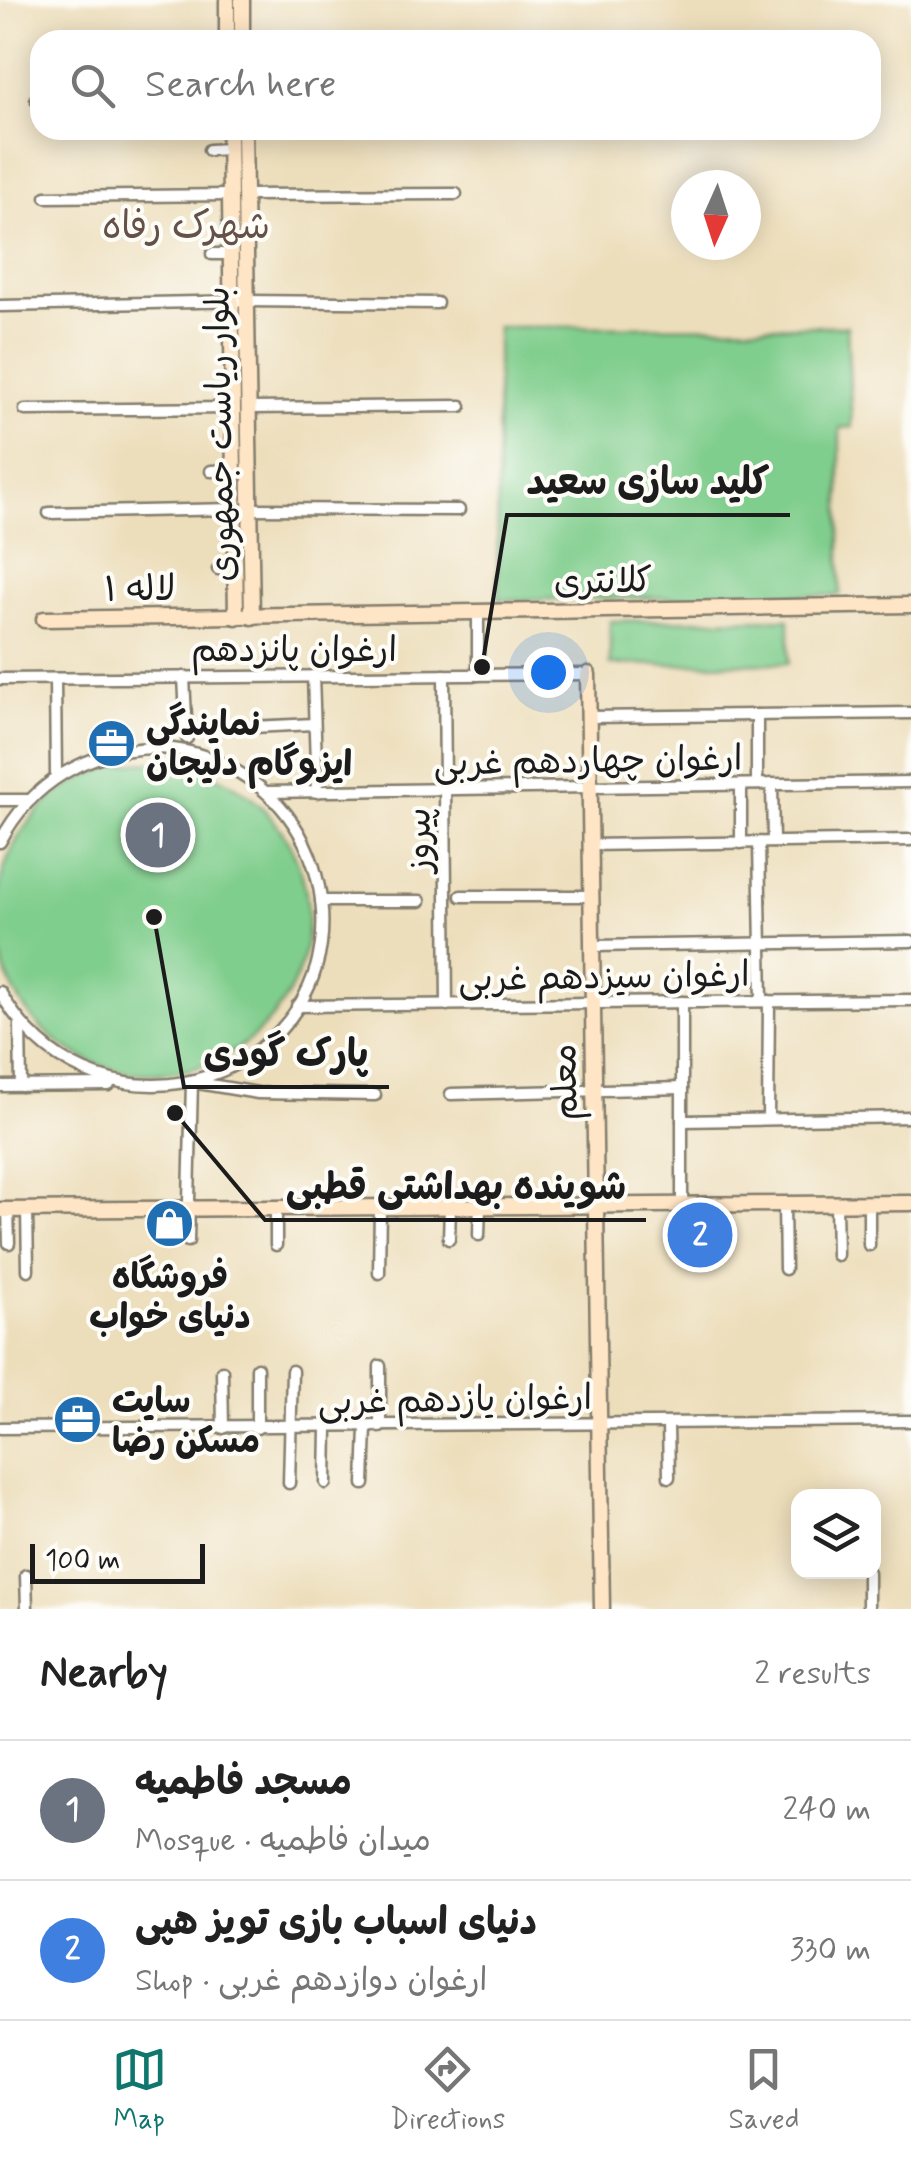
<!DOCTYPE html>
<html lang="en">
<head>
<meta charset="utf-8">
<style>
  :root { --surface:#fff; --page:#f6f6f6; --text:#222; --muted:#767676; --line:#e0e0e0; --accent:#0f766e }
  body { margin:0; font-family:Mynerve,"Playpen Sans Arabic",sans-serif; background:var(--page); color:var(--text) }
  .controls { position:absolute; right:30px; bottom:30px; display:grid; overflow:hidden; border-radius:20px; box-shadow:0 5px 25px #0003 }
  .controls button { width:90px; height:90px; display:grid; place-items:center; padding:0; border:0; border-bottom:2px solid var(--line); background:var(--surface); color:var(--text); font:50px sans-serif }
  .compass { position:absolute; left:671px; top:170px; width:90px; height:90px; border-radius:50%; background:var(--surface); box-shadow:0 5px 25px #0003; rotate:183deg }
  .scale { position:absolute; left:30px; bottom:25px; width:175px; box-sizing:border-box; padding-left:10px; border:5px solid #1c1c1c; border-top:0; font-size:28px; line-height:35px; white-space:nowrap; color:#1c1c1c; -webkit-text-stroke:8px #fdfcf7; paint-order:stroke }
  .you { position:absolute; left:548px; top:672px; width:35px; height:35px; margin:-25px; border:8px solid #fff; border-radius:50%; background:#1a73e8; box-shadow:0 0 0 15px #1a73e833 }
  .badge { display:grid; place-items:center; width:65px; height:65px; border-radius:50%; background:var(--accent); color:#fff; font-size:32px; font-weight:700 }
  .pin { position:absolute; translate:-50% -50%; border:5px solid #fff; box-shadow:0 2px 10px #0006 }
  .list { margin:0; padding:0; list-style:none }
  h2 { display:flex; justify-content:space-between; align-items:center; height:130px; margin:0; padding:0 40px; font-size:42px }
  h2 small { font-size:32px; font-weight:400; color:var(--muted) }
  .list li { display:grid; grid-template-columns:65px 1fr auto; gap:30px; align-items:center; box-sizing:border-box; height:140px; padding:0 40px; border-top:2px solid var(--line) }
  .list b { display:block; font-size:38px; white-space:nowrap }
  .list p { margin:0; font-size:32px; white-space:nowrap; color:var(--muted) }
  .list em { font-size:32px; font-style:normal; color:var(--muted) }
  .icon { flex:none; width:55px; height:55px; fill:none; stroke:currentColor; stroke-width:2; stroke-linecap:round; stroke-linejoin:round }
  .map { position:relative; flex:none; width:911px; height:1609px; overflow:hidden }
  .search { position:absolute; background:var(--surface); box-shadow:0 5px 25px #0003; left:30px; right:30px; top:30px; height:110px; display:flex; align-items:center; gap:25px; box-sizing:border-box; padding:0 35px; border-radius:30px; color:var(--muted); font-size:38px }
  .sheet { height:410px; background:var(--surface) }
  nav { display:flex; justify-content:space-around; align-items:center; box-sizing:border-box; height:140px; border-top:2px solid var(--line); background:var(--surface); font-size:28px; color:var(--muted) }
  nav a { display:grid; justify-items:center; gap:5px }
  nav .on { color:var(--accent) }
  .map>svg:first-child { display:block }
  .green { fill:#80ce8d; stroke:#4e7554; stroke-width:2.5 }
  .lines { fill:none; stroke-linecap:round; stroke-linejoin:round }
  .street-casing { stroke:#847d6c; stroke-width:15 }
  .secondary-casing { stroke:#847d6c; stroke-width:19 }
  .street { stroke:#fff; stroke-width:10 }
  .secondary { stroke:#fee5c5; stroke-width:14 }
  .labels { text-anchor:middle; stroke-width:8; stroke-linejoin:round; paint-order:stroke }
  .street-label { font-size:35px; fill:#1c1c1c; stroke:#fdfcf7 }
  .poi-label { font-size:35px; font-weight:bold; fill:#1c1c1c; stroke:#fdfcf7; text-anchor:start }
  .neighbourhood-label { font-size:38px; fill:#645147; stroke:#fdfcf7 }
  .leader { fill:none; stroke:#1c1c1c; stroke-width:4 }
  .callout-dot { fill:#1c1c1c; stroke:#fdfcf7; stroke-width:4 }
  .callout-label { font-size:38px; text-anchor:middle; font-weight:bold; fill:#1c1c1c; stroke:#fdfcf7; stroke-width:8; stroke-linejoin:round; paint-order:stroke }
</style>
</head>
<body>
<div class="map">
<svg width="911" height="1609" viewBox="0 0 911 1609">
  <rect width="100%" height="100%" fill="#fdfcf7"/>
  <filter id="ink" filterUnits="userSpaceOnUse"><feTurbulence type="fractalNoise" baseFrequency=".01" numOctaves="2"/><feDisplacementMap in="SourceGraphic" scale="20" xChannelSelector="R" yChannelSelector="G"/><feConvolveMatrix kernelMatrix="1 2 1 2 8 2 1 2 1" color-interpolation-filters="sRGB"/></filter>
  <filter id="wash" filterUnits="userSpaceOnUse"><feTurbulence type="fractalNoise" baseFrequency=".0048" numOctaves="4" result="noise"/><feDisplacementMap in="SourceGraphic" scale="40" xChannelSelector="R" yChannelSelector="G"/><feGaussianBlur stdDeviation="2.25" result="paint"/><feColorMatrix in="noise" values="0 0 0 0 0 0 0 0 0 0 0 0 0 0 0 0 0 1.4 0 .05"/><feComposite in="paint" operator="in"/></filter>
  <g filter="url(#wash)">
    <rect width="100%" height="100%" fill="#eddebb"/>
    <g class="green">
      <path d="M 847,326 L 852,427 L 840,428 L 840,595 L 498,600 L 497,327 Z"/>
      <path d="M 789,619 L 789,663 L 610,665 L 610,621 Z"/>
      <circle cx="152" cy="918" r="156"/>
    </g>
  </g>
  <g filter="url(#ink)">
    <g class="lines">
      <defs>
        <g id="street">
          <path d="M 36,99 L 40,99"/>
          <path d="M 209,150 L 229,149"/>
          <path d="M 245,195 L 456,194"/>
          <path d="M 46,197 L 230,195"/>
          <path d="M 212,254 L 231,254"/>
          <path d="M 0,306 L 247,301 L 437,303"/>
          <path d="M 248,408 L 461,406"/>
          <path d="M 25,410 L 233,408"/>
          <path d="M 211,471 L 234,470"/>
          <path d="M 250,509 L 459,510"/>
          <path d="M 49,513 L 234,509"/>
          <path d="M 218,569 L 235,568"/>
          <path d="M 478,612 L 478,675"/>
          <path d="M 444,675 L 447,1005"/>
          <path d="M 313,676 L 317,792"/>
          <path d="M 184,677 L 187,738"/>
          <path d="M 0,679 L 588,674"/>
          <path d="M 55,679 L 56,775"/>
          <path d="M 757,715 L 757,784"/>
          <path d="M 588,717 L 911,713"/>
          <path d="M 230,728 L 314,724"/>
          <path d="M 772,784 L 773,842"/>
          <path d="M 267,792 L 911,782"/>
          <path d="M 0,800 L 29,800"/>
          <path d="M 0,842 C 31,783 87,750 153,748 C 201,747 247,771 280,806 C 300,829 313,857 319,887 C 354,1074 101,1167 0,992"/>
          <path d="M 741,843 L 741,785"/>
          <path d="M 759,843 L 762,1001"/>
          <path d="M 590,845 L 911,840"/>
          <path d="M 461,896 L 591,896"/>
          <path d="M 321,901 L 420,901"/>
          <path d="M 592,946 L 911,941"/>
          <path d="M 297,1006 L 911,1000"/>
          <path d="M 20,1025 L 21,1086"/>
          <path d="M 0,1086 L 109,1085"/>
          <path d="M 451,1094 L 682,1088"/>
          <path d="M 768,1119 L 769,1001"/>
          <path d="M 682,1121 L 911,1117"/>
          <path d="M 836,1203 L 837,1255"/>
          <path d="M 869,1203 L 869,1245"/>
          <path d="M 784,1204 L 785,1269"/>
          <path d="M 682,1205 L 682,1002"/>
          <path d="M 8,1210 L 9,1243"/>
          <path d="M 27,1210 L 28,1270"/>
          <path d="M 479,1235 L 480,1206"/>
          <path d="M 449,1239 L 450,1207"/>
          <path d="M 188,1241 L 192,1082 L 258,1093 L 375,1095"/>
          <path d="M 276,1245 L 276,1208"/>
          <path d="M 379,1273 L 380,1207"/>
          <path d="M 222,1371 L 223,1428"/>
          <path d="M 668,1424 L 669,1477"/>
          <path d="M 380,1427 L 380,1366"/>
          <path d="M 0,1428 L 911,1421"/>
          <path d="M 257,1428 L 257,1368"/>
          <path d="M 289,1483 L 292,1371"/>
          <path d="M 326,1483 L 327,1428"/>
          <path d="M 364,1484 L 366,1427"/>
          <path d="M 868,1572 L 868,1609"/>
          <path d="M 26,1575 L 27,1609"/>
        </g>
        <g id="secondary">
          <path d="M 227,0 L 227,40"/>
          <path d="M 242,0 L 242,40"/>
          <path d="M 229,130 L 236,617"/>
          <path d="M 244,130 L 252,617"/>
          <path d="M 44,619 L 911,605"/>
          <path d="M 588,674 L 602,1609"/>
          <path d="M 0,1210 L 911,1203"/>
        </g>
      </defs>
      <use href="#street" class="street-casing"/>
      <use href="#secondary" class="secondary-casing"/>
      <use href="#street" class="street"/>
      <use href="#secondary" class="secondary"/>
    </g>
  </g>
  <defs>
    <symbol id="office-disc" viewBox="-11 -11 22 22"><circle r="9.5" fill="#1f6fb2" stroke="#fdfcf7"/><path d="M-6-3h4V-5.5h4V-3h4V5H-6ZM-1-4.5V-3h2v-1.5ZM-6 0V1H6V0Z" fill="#fff"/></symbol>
    <symbol id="shop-disc" viewBox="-11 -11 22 22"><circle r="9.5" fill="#1f6fb2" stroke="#fdfcf7"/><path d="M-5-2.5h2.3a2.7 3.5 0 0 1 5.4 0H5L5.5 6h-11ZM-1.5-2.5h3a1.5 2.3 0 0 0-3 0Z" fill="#fff"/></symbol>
  </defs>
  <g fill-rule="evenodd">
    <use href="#office-disc" x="84" y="716" width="55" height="55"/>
    <use href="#shop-disc" x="142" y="1196" width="55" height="55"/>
    <use href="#office-disc" x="50" y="1392" width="55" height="55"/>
  </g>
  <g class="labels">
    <g class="street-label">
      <text transform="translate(219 434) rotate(-91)" y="12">بلوار ریاست جمهوری</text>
      <text transform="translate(603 580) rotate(-1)" y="12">کلانتری</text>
      <text transform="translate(140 588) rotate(-1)" y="12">لاله ۱</text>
      <text x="294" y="661">ارغوان پانزدهم</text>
      <text transform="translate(588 760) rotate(-1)" y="12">ارغوان چهاردهم غربی</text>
      <text transform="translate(418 840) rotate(-91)" y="12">پیروز</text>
      <text transform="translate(604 976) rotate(-1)" y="12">ارغوان سیزدهم غربی</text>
      <text transform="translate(564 1082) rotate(-91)" y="12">معلم</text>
      <text transform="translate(455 1399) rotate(-1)" y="12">ارغوان یازدهم غربی</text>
    </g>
    <g class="poi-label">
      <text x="146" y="735">نمایندگی<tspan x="146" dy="40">ایزوگام دلیجان</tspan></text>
      <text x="170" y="1288" text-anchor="middle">فروشگاه<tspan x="170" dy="40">دنیای خواب</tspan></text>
      <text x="112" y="1412">سایت<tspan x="112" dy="40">مسکن رضا</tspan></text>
    </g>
    <g class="neighbourhood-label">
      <text x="186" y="238">شهرک رفاه</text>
    </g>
  </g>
  <path class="leader" d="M482 667L507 515H790M154 917L184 1087H389M175 1113L265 1220H646"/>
  <g class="callout-dot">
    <circle cx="482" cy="667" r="10"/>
    <circle cx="154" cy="917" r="10"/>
    <circle cx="175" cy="1113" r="10"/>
  </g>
  <g class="callout-label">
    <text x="648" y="494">کلید سازی سعید</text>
    <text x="286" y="1066">پارک گودی</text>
    <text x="456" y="1199">شوینده بهداشتی قطبی</text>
  </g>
</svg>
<div class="controls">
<button><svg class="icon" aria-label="layers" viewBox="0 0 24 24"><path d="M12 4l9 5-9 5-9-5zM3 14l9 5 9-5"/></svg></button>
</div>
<svg class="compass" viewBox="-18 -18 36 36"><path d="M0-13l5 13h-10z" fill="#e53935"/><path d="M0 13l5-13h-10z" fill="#767676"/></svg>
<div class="scale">100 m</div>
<div class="you"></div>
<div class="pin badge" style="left:158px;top:835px;background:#6b7280">1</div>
<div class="pin badge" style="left:700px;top:1235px;background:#3f7fe0">2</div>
<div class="search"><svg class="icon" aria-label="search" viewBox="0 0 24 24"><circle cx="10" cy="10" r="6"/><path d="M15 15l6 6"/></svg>Search here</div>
</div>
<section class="sheet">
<h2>Nearby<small>2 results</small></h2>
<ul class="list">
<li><span class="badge" style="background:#6b7280">1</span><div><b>مسجد فاطمیه</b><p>Mosque · میدان فاطمیه</p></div><em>240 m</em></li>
<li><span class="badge" style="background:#3f7fe0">2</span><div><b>دنیای اسباب بازی تویز هپی</b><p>Shop · ارغوان دوازدهم غربی</p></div><em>330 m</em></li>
</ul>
</section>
<nav>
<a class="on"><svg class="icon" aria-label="map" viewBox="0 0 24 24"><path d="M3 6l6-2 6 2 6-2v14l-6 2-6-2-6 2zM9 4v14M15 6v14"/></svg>Map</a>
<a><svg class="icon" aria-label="directions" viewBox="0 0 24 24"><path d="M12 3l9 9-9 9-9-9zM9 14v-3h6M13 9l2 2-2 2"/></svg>Directions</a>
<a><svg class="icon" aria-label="saved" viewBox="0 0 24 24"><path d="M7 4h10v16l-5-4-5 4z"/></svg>Saved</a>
</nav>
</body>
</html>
